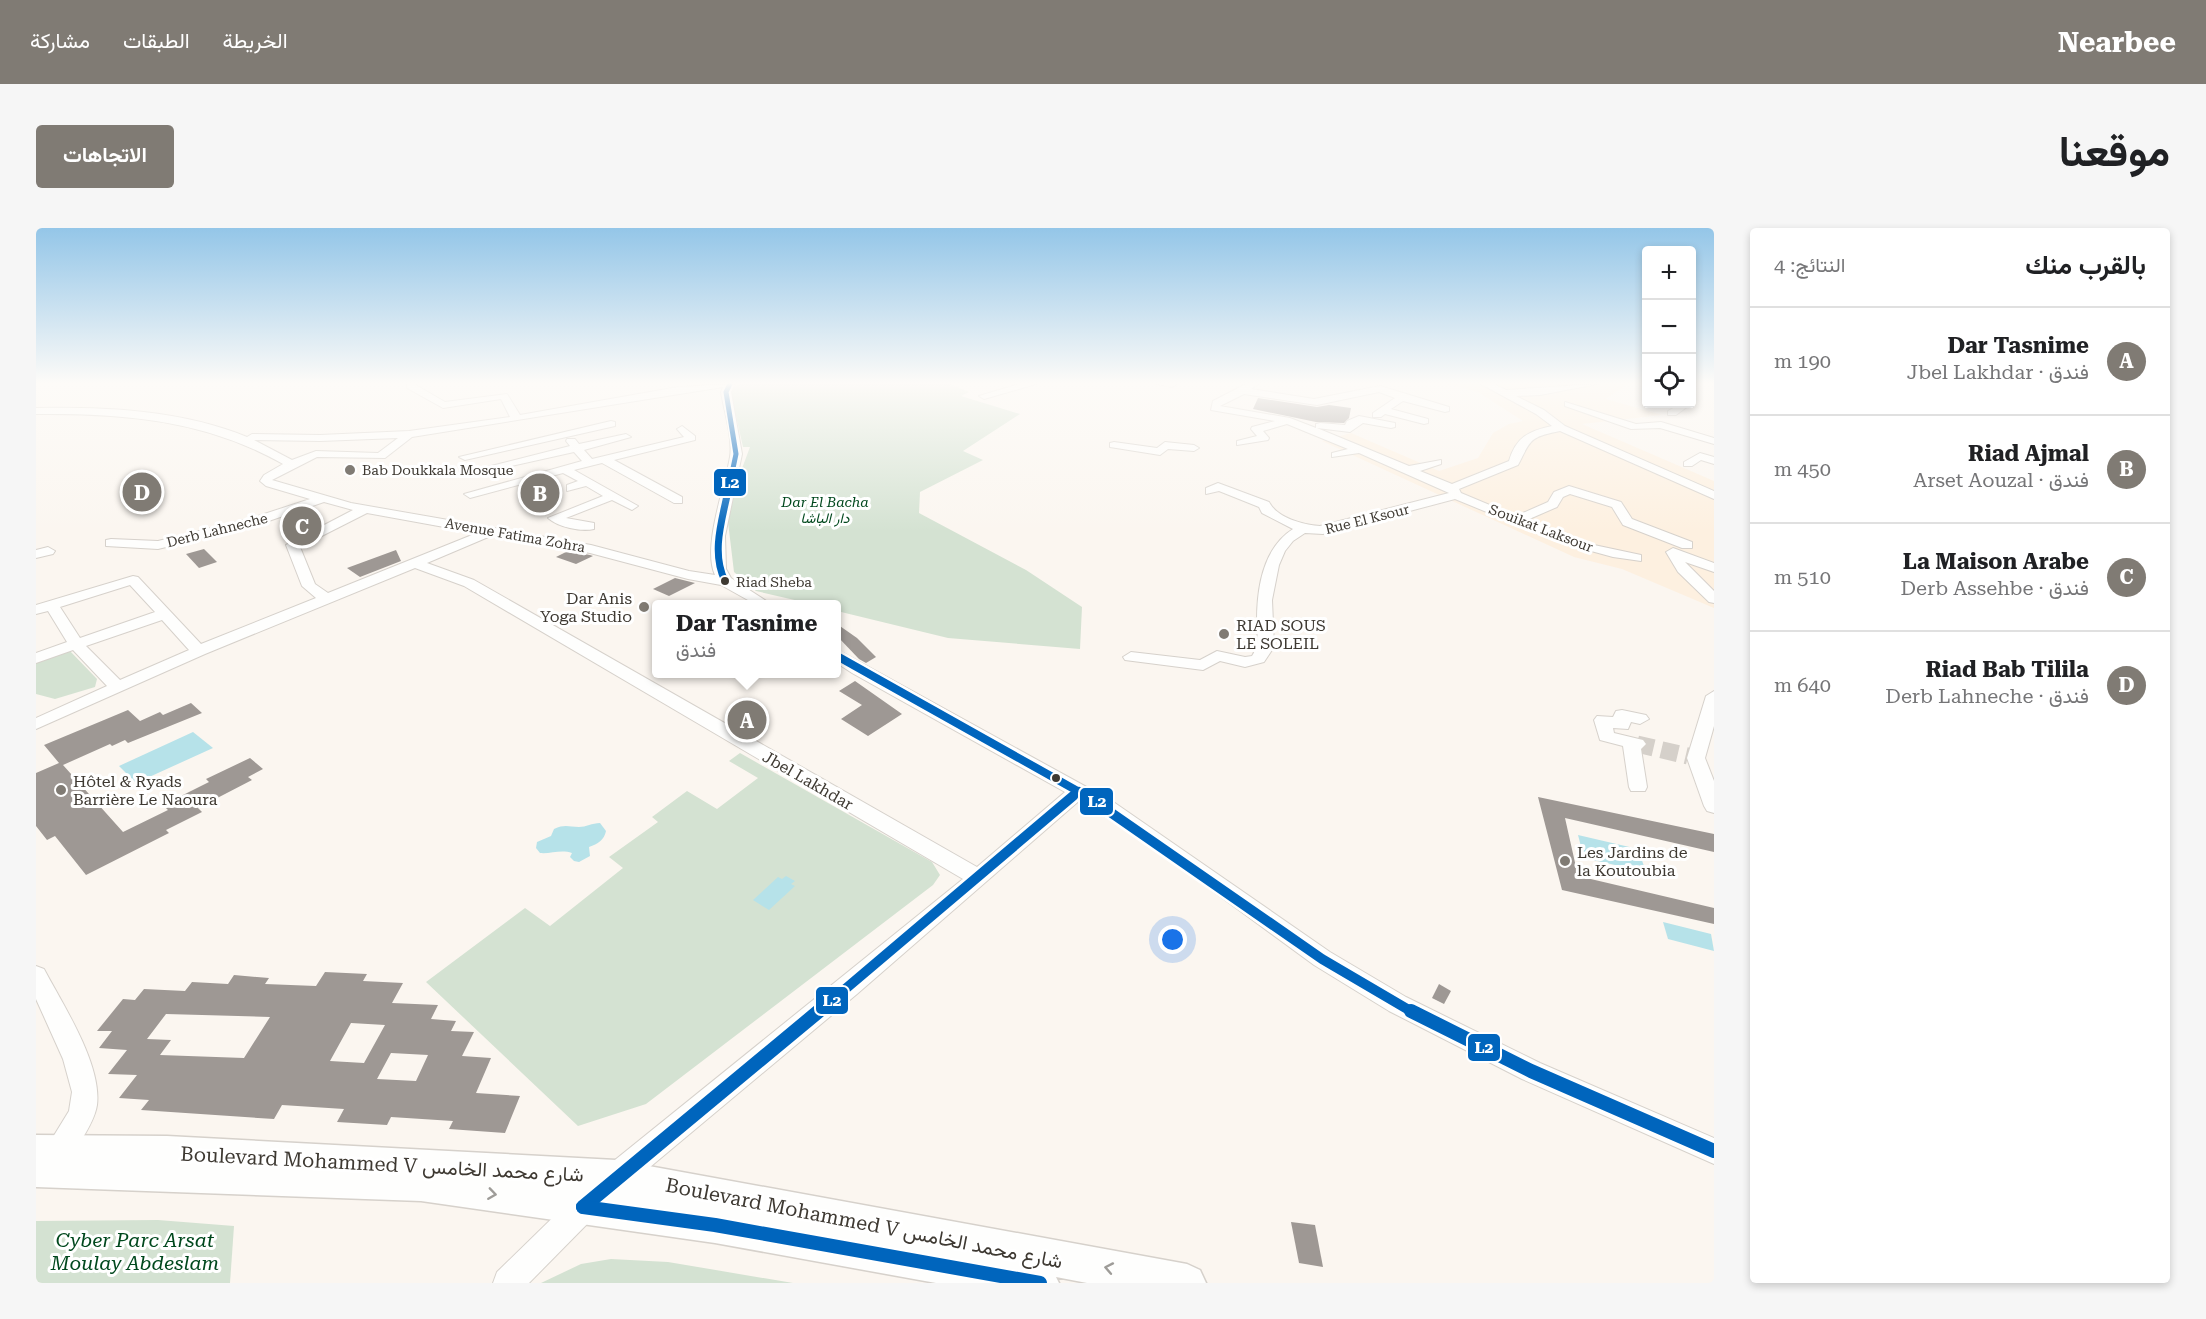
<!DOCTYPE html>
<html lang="ar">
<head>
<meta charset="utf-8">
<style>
  :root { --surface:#fff; --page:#f6f6f6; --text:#202124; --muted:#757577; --line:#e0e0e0; --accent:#807b74 }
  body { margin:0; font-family:"Roboto Serif",Vazirmatn,serif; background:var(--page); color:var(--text); direction:rtl }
  .controls { position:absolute; right:18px; top:18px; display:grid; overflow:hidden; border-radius:6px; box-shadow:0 3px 9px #0003 }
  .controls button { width:54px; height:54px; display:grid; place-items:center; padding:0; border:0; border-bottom:2px solid var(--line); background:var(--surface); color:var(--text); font:30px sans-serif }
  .you { position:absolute; left:1137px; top:712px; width:21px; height:21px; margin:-15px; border:4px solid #fff; border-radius:50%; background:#1a73e8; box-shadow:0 0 0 9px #1a73e833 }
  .badge { display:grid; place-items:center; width:39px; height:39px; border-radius:50%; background:var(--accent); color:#fff; font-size:20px; font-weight:700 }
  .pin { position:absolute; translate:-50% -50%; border:3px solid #fff; box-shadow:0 2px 6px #0006 }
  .popup { position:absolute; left:616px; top:372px; width:189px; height:78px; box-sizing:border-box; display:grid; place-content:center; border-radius:6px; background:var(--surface); filter:drop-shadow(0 2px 4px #0005); font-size:20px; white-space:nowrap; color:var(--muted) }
  .popup b { font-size:22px; color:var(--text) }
  .popup::after { content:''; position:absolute; left:50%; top:100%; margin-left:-12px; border:12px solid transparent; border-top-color:var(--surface) }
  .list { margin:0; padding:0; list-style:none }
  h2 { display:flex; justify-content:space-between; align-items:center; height:78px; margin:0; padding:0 24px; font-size:26px }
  h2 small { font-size:20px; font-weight:400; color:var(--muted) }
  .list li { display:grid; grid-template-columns:39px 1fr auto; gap:18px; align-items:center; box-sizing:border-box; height:108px; padding:0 24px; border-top:2px solid var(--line) }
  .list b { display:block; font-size:22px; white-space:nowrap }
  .list p { margin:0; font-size:20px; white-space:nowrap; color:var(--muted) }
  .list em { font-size:20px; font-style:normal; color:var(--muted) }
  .icon { flex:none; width:33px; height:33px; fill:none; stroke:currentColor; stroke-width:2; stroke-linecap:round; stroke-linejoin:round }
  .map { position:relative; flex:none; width:1678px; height:1055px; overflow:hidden; direction:ltr; border-radius:6px }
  header { display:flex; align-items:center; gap:36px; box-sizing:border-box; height:84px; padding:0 30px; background:var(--accent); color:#fff }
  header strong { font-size:28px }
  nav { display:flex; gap:33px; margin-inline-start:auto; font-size:21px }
  .intro { display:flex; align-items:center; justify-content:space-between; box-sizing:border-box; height:144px; padding:0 36px }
  h1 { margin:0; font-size:42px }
  .button { padding:15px 27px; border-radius:6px; background:var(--accent); color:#fff; font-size:21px; font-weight:700 }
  main { display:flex; gap:36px; padding:0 36px }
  aside { flex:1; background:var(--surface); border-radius:6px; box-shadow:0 3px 9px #0003 }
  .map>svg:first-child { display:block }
  .built { fill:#fdf0e0 }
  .green { fill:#d4e2d2 }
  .water { fill:#b6e2e9 }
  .building { fill:#9e9894; fill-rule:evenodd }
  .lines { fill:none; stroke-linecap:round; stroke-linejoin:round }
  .minor-tunnel { stroke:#d5d0ca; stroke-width:17; stroke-dasharray:17 8; stroke-linecap:butt }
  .minor-casing { stroke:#d6d1cb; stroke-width:2 }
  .major-casing { stroke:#d6d1cb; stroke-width:3 }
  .minor { fill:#fefefd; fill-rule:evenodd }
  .major { fill:#fefefd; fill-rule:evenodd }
  .bus-1-far4-casing { stroke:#fff; stroke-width:8 }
  .bus-1-far3-casing { stroke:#fff; stroke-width:10 }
  .bus-1-far2-casing { stroke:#fff; stroke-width:13 }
  .bus-1-far1-casing { stroke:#fff; stroke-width:15 }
  .bus-1-casing { stroke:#fff; stroke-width:18 }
  .bus-1-far4 { stroke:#0065bd; stroke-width:5 }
  .bus-1-far3 { stroke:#0065bd; stroke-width:7 }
  .bus-1-far2 { stroke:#0065bd; stroke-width:8 }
  .bus-1-far1 { stroke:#0065bd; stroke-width:10 }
  .bus-1 { stroke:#0065bd; stroke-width:14 }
  .oneway { stroke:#9e9c98 }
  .poi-dot { fill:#807b74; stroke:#fff; stroke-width:2 }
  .bus-dot { fill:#3e3932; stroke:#fff; stroke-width:2 }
  .labels { text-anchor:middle; stroke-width:6; stroke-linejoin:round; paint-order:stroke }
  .far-poi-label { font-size:14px; fill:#3e3932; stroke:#fff; text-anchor:start }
  .far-park-label { font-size:14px; font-style:italic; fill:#00481d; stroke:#fff }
  .far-street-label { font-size:14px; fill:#3e3932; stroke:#fff }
  .bus-label { font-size:14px; fill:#3e3932; stroke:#fff; text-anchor:start }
  .poi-label { font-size:16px; fill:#3e3932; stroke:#fff; text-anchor:start }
  .street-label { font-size:16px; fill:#3e3932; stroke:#fff }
  .near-street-label { font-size:20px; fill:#3e3932; stroke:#fff }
  .near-park-label { font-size:20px; font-style:italic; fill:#00481d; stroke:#fff }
  .line-badge { stroke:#fff; stroke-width:2 }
  .badge-label { font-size:16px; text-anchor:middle; font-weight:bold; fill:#fff }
</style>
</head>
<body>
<header>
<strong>Nearbee</strong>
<nav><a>الخريطة</a><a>الطبقات</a><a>مشاركة</a></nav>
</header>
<div class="intro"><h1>موقعنا</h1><a class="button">الاتجاهات</a></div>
<main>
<aside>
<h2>بالقرب منك<small>النتائج: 4</small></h2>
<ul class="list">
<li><span class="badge">A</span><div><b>Dar Tasnime</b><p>فندق · Jbel Lakhdar</p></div><em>190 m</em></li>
<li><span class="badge">B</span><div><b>Riad Ajmal</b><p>فندق · Arset Aouzal</p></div><em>450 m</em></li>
<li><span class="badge">C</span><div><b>La Maison Arabe</b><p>فندق · Derb Assehbe</p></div><em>510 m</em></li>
<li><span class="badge">D</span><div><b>Riad Bab Tilila</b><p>فندق · Derb Lahneche</p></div><em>640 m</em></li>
</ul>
</aside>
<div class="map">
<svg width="1678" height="1055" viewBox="0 0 1678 1055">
  <rect width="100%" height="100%" fill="#fbf6f0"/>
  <path class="built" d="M 1411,156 L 1591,156 L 1570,171 L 1626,187 L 1546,196 L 1678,253 L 1678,380 L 1586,341 L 1538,329 L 1286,213 L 1315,205 L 1403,243 L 1442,230 L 1457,205 L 1473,196 L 1487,193 L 1442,164 Z"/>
  <g class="green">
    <path d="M 704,156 L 914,156 L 933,164 L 925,168 L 984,186 L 927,223 L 947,232 L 884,264 L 883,285 L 990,342 L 1046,379 L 1044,421 L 912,410 L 801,383 L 801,376 L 776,376 L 720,363 L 698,344 L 692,294 L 698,262 L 714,219 L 707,219 L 694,161 Z"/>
    <path d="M 33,422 L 61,451 L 59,459 L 19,471 L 0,466 L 0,433 Z"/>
    <path d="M 704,525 L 896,634 L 904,647 L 897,657 L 610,876 L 542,898 L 390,754 L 489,680 L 514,698 L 587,640 L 573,629 L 622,594 L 616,589 L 651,563 L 681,581 L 722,550 L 693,533 Z"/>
    <path d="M 122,992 L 198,998 L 194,1055 L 0,1055 L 0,993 Z"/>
    <path d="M 575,1031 L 632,1034 L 757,1055 L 505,1055 L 545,1036 Z"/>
  </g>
  <g class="water">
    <path d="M 157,504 L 177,520 L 100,555 L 83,538 Z"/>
    <path d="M 564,595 L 570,603 C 568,612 562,616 553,619 L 554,628 L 543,634 L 538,633 L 534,629 L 536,625 C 525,621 515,626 504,625 L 500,620 L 501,614 L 515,608 L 518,601 C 529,596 533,599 543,599 C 550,599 556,595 564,595 Z"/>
    <path d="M 1542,607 L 1602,621 L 1610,644 L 1548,630 Z"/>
    <path d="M 750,648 L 759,653 L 755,656 L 759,658 L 733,682 L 717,672 L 742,649 L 746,651 Z"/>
    <path d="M 1627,694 L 1675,706 L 1678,723 L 1632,711 Z"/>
  </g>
  <g class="building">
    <path d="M 1222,170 L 1281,179 L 1293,177 L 1315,180 L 1313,190 L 1308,195 L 1280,194 L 1217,181 Z"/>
    <path d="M 168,321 L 181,334 L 163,340 L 150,326 Z"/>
    <path d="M 360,322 L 365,333 L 324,349 L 311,340 Z"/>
    <path d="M 532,323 L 554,327 L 557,328 L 540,336 L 520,329 Z"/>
    <path d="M 639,350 L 659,355 L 633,368 L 617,361 Z"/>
    <path d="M 801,396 L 821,410 L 840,429 L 830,435 L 823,431 L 801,408 Z"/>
    <path d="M 819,453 L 866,486 L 832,508 L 805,491 L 826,477 L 803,463 Z"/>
    <path d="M 155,475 L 166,485 L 92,515 L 89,512 L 76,518 L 74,516 L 27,537 L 87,604 L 132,582 L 129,579 L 144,572 L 141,570 L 173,554 L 170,551 L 214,530 L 227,541 L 212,549 L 216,552 L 162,580 L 166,584 L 130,602 L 133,605 L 50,647 L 19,608 L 11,612 L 0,598 L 0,545 L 23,535 L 8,517 L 92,482 L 104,493 L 124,484 L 127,487 Z"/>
    <path d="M 709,479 L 733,492 L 713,506 L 689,493 Z"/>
    <path d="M 1502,569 L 1678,606 L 1678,624 L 1529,590 L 1542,648 L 1678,680 L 1678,696 L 1526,662 Z"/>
    <path d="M 289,744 L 331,746 L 327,753 L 367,755 L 356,775 L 402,777 L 395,791 L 420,793 L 415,803 L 438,804 L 426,828 L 455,830 L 440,865 L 484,868 L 469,905 L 413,901 L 417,893 L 355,889 L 351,897 L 301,894 L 308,881 L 246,877 L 238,891 L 105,882 L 113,872 L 83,870 L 101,847 L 72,846 L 91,822 L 63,820 L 76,803 L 61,803 L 87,771 L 99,772 L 108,761 L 149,763 L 156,754 L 192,756 L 198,747 L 233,750 L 229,756 L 280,758 ZM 130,786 L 234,789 L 208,830 L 124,827 L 135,812 L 111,811 ZM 315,795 L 349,797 L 328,835 L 294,833 ZM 355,825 L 392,827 L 380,853 L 341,851 Z"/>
    <path d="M 1403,756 L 1415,763 L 1408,776 L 1396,770 Z"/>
    <path d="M 1255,994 L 1279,997 L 1287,1039 L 1263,1035 Z"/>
  </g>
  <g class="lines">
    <path class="minor-tunnel" d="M 1601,516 L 1652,528"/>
    <defs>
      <g id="minor">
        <path d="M 371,156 L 378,156 L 409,174 L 471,166 L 484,187 L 642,159 L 699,156 L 695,164 L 706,226 L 689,308 L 690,341 L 695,350 L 735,376 L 719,376 L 685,357 L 652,351 L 554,325 L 457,307 L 391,335 L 438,352 L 941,639 L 1029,564 L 816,445 L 801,435 L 801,423 L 807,425 L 1076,573 L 1294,724 L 1370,769 L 1504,835 L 1678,910 L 1678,936 L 1486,851 L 1353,783 L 1278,737 L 1125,625 L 1044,572 L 821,766 L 589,960 L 579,964 L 569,960 L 565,950 L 569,940 L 927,651 L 428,358 L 379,340 L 169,426 L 0,501 L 0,490 L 71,458 L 37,422 L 0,435 L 0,425 L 31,414 L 12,383 L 0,386 L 0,377 L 97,348 L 102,349 L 165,416 L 280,370 L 266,358 L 250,317 L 317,282 L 288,274 L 224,296 L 122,321 L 70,318 L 70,312 L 75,311 L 122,313 L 216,290 L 274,271 L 230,258 L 224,253 L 228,247 L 247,236 C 170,192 87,185 0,186 L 0,180 C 71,179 145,182 211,209 L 216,206 L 284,207 L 373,203 L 474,189 L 465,171 L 407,180 L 371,160 ZM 687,159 L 685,164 C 688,183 697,210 694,229 C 689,259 666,319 679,347 L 653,343 L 555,317 L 315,275 L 236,252 L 281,229 L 349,230 L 376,209 ZM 362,210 L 342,225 L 280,223 L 256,232 L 218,212 L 284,213 ZM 331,285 L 441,305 L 292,365 L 279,356 L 264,319 ZM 94,357 L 119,384 L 44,410 L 24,379 ZM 126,392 L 153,422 L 84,452 L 50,418 Z"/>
        <path d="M 983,156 L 1000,156 L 948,171 L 943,168 Z"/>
        <path d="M 1121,156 L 1141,156 L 1136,159 Z"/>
        <path d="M 1210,156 L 1222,156 L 1215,161 L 1278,171 L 1344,158 L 1413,179 L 1413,183 L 1409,184 L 1367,173 L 1355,181 L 1392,191 L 1392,195 L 1388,196 L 1349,186 L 1345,189 L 1337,189 L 1337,185 L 1359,170 L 1343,164 L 1281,177 L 1208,166 L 1184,178 L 1254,190 L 1280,200 L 1280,196 L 1284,195 L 1309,197 L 1311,193 L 1323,188 L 1359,195 L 1359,199 L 1355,200 L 1327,195 L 1314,204 L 1281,200 L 1373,238 L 1405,232 L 1405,236 L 1384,243 L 1416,256 L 1473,233 C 1480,209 1493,203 1516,198 L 1500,186 L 1445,156 L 1458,156 L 1470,162 L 1561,156 L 1504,167 L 1480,168 L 1508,182 L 1529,198 L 1678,263 L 1678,271 L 1524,203 C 1493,209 1495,212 1482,237 L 1423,261 L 1425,265 L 1480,288 L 1512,274 L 1518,264 L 1533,258 L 1585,274 L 1596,291 L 1656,314 L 1656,320 L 1646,320 L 1587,297 L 1576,279 L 1534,266 L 1527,269 L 1521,279 L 1491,292 L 1558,317 L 1605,327 L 1605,333 L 1577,329 L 1526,315 L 1419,271 L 1287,306 L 1269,305 L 1257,313 L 1249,323 L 1243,337 L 1236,372 L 1238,419 L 1228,434 L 1209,439 L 1184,433 L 1167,442 L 1089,432 L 1087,429 L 1095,424 L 1164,432 L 1181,423 L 1209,429 L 1216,428 C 1224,416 1221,406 1221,392 C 1221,360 1227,320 1257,301 L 1226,285 L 1223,279 L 1183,263 L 1170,266 L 1170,260 L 1182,255 L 1233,274 C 1241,290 1268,297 1284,298 L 1413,265 L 1323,225 L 1296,229 L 1296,225 L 1312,221 L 1251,196 L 1227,203 L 1233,210 L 1232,212 L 1201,217 L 1201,213 L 1221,208 L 1215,201 L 1216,199 L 1239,193 L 1175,182 L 1177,173 Z"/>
        <path d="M 1529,174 L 1600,196 L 1625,194 L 1678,210 L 1678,216 L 1624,200 L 1595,201 L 1529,178 Z"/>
        <path d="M 1644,176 L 1655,176 L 1640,187 L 1632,187 L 1632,183 Z"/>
        <path d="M 575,193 L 579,194 L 579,198 L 429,232 L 423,229 Z"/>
        <path d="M 646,198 L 659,208 L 659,212 L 578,232 L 646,269 L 646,275 L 638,275 L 566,235 L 538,242 L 602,278 L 596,282 L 576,272 L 530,290 L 558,295 L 558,301 C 545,304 522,299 512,290 L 567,268 L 550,258 L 531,263 L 531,257 L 542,253 L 527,245 L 434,270 L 428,266 L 546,233 L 538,224 L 449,244 L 443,241 L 534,218 L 530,213 L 531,211 L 539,211 L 543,216 L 590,206 L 595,209 L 548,222 L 556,231 L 648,209 L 641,201 Z"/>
        <path d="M 1078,214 L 1121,220 L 1129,214 L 1158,217 L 1163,220 L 1158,223 L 1132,221 L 1124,227 L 1074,219 L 1074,215 Z"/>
        <path d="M 1664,225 L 1678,229 L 1678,236 L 1665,232 L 1656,238 L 1648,238 L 1648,234 Z"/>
        <path d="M 12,319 L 19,323 L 17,326 L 0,330 L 0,322 Z"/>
        <path d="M 1637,320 L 1678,335 L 1678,344 L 1649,334 L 1678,363 L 1678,375 L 1673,374 L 1642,344 L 1630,324 Z"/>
        <path d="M 1678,463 L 1678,498 L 1669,530 L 1678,553 L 1678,585 L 1671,583 L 1668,578 L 1651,530 L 1670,468 Z"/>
        <path d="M 1586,482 L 1610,487 L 1613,491 L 1604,496 L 1595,494 L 1592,501 L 1577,500 L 1578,505 L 1607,512 L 1610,516 L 1605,521 L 1611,559 L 1609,563 L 1595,563 L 1593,559 L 1587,518 L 1564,512 L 1558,492 L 1561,488 L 1577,489 L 1580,483 Z"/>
        <path d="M 0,738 L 8,741 C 27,777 66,836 61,877 C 59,890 51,903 44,914 C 37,925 32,935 20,940 L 10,936 L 6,927 L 33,883 L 36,864 L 27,831 L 0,771 Z"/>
        <path d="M 550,963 L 560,967 L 564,977 L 560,987 L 493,1055 L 457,1055 L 461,1044 L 540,967 Z"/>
      </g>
      <path id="major" d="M 0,907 L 131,908 L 580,932 L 1151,1036 L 1164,1042 L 1170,1055 L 1051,1055 L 1020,1049 L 1023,1055 L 900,1055 L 679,1015 L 385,973 L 0,959 Z"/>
    </defs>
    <use href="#minor" class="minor-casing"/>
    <use href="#major" class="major-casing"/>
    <use href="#minor" class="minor"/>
    <use href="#major" class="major"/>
    <defs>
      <path id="bus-1-far4" d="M 692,264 L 700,226 L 690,164 L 694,156"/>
      <path id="bus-1-far3" d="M 689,353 C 675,325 686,292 692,263"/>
      <g id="bus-1-far2">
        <path d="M 801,428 L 1054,570"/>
        <path d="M 1035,570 L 1043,563"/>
      </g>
      <g id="bus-1-far1">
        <path d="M 1051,568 L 1286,731 L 1378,785"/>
        <path d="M 781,785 L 1037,568"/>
      </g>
      <g id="bus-1">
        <path d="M 1375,783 L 1495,843 L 1678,923"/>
        <path d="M 547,979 L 783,783"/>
        <path d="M 547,979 L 679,997 L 1004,1055"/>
      </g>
    </defs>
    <use href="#bus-1-far4" class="bus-1-far4-casing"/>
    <use href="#bus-1-far3" class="bus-1-far3-casing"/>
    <use href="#bus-1-far2" class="bus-1-far2-casing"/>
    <use href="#bus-1-far1" class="bus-1-far1-casing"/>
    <use href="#bus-1" class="bus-1-casing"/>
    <use href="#bus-1-far4" class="bus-1-far4"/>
    <use href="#bus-1-far3" class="bus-1-far3"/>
    <use href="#bus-1-far2" class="bus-1-far2"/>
    <use href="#bus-1-far1" class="bus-1-far1"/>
    <use href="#bus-1" class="bus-1"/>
  </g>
  <defs><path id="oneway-chevron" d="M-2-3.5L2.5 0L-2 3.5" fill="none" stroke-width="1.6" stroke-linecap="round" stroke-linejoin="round" transform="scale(1.5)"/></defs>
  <g class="oneway">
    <use href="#oneway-chevron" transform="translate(456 966) rotate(8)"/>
    <use href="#oneway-chevron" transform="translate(1073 1040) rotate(-169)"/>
  </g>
  <linearGradient id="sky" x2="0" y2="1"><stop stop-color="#94c6e8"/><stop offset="0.51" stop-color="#fdfbf8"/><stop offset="1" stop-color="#fdfbf8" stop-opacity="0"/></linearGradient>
  <rect width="1678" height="304" fill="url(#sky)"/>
  <g class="poi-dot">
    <circle cx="314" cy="242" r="6"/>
    <circle cx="608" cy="379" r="6"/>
    <circle cx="1188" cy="406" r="6"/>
    <circle cx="25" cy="562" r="6"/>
    <circle cx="1529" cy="633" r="6"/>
  </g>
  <g class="bus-dot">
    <circle cx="689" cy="353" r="5"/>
    <circle cx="1020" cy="550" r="5"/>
  </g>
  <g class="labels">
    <g class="far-poi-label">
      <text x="326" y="247">Bab Doukkala Mosque</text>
    </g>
    <g class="far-park-label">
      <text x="789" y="279">Dar El Bacha<tspan x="789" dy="16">دار الباشا</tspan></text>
    </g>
    <g class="far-street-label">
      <text transform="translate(1331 291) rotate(-14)" y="5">Rue El Ksour</text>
      <text transform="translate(1505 300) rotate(21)" y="5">Souikat Laksour</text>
      <text transform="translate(181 302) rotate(-14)" y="5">Derb Lahneche</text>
      <text transform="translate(479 307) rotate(10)" y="5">Avenue Fatima Zohra</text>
    </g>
    <g class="bus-label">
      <text x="700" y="359">Riad Sheba</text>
    </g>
    <g class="poi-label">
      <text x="596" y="376" text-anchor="end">Dar Anis<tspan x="596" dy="18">Yoga Studio</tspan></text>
      <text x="1200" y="403">RIAD SOUS<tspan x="1200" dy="18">LE SOLEIL</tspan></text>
      <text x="37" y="559">Hôtel &amp; Ryads<tspan x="37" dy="18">Barrière Le Naoura</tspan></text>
      <text x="1541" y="630">Les Jardins de<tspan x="1541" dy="18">la Koutoubia</tspan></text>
    </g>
    <g class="street-label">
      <text transform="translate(772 552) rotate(30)" y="6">Jbel Lakhdar</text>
    </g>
    <g class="near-street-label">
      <text transform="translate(346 936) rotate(3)" y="7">Boulevard Mohammed V شارع محمد الخامس</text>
      <text transform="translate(828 995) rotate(11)" y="7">Boulevard Mohammed V شارع محمد الخامس</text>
    </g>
    <g class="near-park-label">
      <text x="99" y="1019">Cyber Parc Arsat<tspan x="99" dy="23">Moulay Abdeslam</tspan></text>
    </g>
  </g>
  <g class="line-badge">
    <rect x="677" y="240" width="34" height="29" rx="6" fill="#0065bd"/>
    <rect x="1043" y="559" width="35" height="29" rx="6" fill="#0065bd"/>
    <rect x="779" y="758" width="34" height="29" rx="6" fill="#0065bd"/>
    <rect x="1431" y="805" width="34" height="29" rx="6" fill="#0065bd"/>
  </g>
  <g class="badge-label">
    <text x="694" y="260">L2</text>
    <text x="1061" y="579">L2</text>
    <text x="796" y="778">L2</text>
    <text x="1448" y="825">L2</text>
  </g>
</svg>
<div class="controls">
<button>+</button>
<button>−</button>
<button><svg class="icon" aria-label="locate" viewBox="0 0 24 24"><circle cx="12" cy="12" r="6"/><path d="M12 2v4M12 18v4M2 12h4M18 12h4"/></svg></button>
</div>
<div class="you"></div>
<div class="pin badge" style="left:711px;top:492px">A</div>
<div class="popup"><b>Dar Tasnime</b>فندق</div>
<div class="pin badge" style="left:504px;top:265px">B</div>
<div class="pin badge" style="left:266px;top:298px">C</div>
<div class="pin badge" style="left:106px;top:264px">D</div>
</div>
</main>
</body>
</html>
